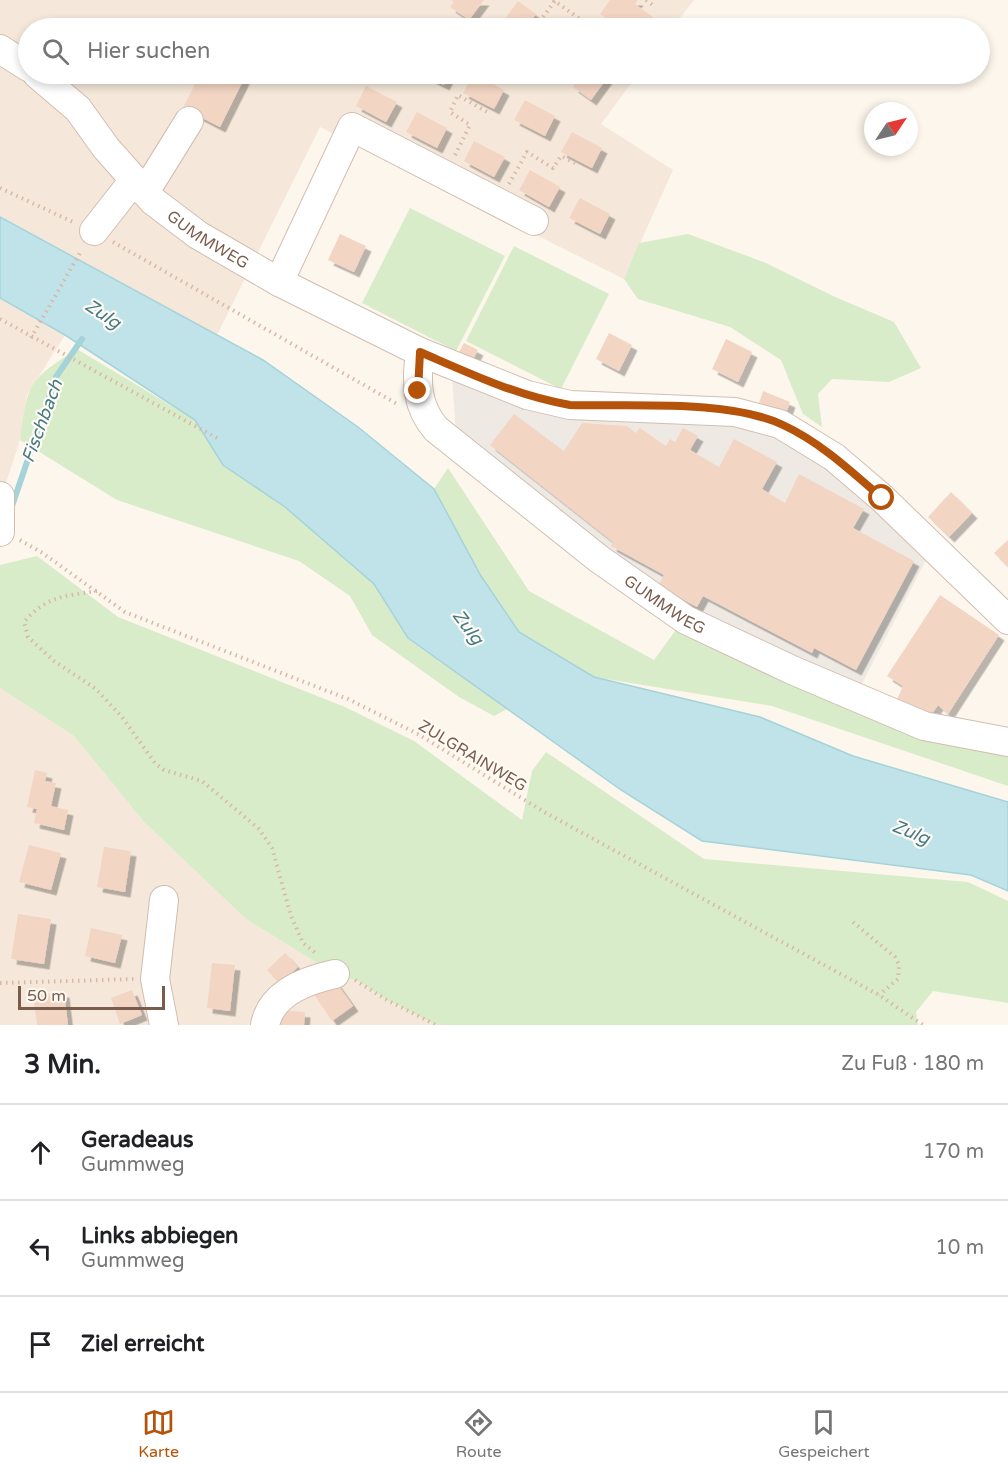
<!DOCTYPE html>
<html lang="de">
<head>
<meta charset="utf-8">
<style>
  :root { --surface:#fff; --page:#f6f6f6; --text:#202124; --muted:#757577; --line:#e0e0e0; --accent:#b45309 }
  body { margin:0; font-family:"Varela Round",sans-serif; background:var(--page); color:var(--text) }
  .compass { position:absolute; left:864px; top:102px; width:54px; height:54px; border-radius:50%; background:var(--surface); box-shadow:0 3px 9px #0003; rotate:55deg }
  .scale { position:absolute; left:18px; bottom:15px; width:147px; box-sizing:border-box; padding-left:6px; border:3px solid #7a5c4d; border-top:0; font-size:16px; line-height:21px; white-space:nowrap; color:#7a5c4d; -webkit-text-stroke:4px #fffaf3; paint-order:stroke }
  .stop { position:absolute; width:18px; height:18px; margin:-14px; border:4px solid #b45309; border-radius:50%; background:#fff }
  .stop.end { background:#b45309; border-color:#fff; box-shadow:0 2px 6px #0008 }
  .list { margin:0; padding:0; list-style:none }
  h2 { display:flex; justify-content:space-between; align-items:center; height:78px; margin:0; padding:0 24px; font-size:26px }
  h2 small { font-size:20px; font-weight:400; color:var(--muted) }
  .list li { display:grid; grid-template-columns:39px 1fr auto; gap:18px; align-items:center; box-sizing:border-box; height:96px; padding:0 24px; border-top:2px solid var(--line) }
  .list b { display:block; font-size:22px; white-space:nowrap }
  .list p { margin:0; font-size:20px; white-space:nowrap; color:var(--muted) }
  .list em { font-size:20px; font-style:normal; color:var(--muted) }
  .icon { flex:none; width:33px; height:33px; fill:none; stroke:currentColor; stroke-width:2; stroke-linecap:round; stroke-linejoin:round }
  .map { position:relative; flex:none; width:1008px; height:1025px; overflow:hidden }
  .search { position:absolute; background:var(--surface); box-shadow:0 3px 9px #0003; left:18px; right:18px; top:18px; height:66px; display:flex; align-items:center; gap:15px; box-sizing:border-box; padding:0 21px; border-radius:33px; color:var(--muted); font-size:22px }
  .sheet { height:366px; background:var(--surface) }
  nav { display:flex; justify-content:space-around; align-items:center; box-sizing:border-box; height:84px; border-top:2px solid var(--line); background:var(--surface); font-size:16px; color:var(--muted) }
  nav a { display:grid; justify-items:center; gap:3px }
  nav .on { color:var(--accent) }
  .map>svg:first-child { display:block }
  .residential { fill:#f5e8da }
  .industrial { fill:#efe9e4 }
  .green { fill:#d8ecc9 }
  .water { fill:#bfe3e8; stroke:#a5d3da; stroke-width:1.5 }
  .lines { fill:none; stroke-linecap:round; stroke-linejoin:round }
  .stream { stroke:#a5d3da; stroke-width:6 }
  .building { fill:#f3d5c3; filter:url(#shadow) }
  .minor-casing { stroke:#d1beb0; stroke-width:30 }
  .path { stroke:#d9b8a5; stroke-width:4; stroke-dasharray:1.5 4.5; stroke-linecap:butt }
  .minor { stroke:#fff; stroke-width:28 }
  .route { stroke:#b45309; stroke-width:8 }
  .labels { text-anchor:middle; stroke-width:4.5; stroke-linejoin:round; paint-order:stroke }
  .street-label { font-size:16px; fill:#7a5c4d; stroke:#fffaf3 }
  .water-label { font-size:18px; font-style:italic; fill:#437c86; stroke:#fffaf3 }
</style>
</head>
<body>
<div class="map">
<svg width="1008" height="1025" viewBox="0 0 1008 1025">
  <defs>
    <filter id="shadow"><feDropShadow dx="5.5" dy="5.5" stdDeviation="0" flood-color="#0004"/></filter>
  </defs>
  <rect width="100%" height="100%" fill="#fdf6ec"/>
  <g class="residential">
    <path d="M 0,0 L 694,0 L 672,28 L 28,28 L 28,74 L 638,74 L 601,124 L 673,170 L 624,279 L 320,127 L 217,335 L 0,217 Z"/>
    <path d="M 0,298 L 65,335 L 27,395 L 20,440 L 0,501 Z"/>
    <path d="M 0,688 L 74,736 L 144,822 L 246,919 L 335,974 L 358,981 L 385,999 L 436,1025 L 0,1025 Z"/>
  </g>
  <path class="industrial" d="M 452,374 L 768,427 L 828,457 L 930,552 L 853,701 L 680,611 L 456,437 Z"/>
  <g class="green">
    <path d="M 410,208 L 505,256 L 456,351 L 362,303 Z"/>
    <path d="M 688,234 L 766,263 L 833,296 L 894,322 L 921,368 L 889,382 L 832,379 L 818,394 L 822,427 L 803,414 L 781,360 L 730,327 L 638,299 L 624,279 L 639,243 Z"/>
    <path d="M 514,246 L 609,294 L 561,389 L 466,341 Z"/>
    <path d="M 77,349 L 195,420 L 223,465 L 285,507 L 374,584 L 408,639 L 507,709 L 494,716 L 459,697 L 372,635 L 350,596 L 299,561 L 117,500 L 20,440 C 28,382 28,381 77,349 Z"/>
    <path d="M 448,468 L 529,591 L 654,660 L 678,627 L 917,735 L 1008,757 L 1008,786 L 772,706 L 594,677 L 519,632 L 481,576 L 434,489 Z"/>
    <path d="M 37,556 L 118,617 L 345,707 L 414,741 L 522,820 L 532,771 L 546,752 L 704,859 L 968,882 L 1008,901 L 1008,1003 L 933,991 L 916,1012 L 918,1025 L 436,1025 L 385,999 L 358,981 L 335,974 L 246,919 L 144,822 L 74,736 L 0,688 L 0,565 Z"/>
  </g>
  <path class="water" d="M 0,217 L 263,360 L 358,427 L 434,489 L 481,576 L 519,632 L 594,677 L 760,717 L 853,756 L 1008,802 L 1008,891 L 971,875 L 702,841 L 621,790 L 408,638 L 374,584 L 285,507 L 223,465 L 195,420 L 65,335 L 0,298 Z"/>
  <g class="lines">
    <path class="stream" d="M 12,506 L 56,377 L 82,339"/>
  </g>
  <g class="building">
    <path d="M 451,0 L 484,0 L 469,20 L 450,7 L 454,2 Z"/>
    <path d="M 610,0 L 638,0 L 635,4 L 653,17 L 645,28 L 617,28 L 600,14 Z"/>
    <path d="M 518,1 L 536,14 L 533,18 L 547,28 L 498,28 Z"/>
    <path d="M 200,74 L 238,74 L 245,77 L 220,127 L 183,108 Z"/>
    <path d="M 422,74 L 450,74 L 444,85 Z"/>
    <path d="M 474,74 L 504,90 L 494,109 L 463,93 Z"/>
    <path d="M 564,74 L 610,74 L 591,100 L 573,87 L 576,82 Z"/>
    <path d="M 366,86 L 397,102 L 386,122 L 356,106 Z"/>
    <path d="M 525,100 L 555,116 L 545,136 L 514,120 Z"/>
    <path d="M 417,112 L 447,128 L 437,148 L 406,132 Z"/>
    <path d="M 572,132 L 602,148 L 592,168 L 561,152 Z"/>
    <path d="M 474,141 L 505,157 L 494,177 L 464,161 Z"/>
    <path d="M 530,170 L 560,187 L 549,207 L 519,190 Z"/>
    <path d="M 580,198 L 610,214 L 600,234 L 569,218 Z"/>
    <path d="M 340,234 L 366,246 L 354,272 L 328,260 Z"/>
    <path d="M 609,333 L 632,345 L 619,371 L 596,359 Z"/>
    <path d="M 726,339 L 752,352 L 738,382 L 712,369 Z"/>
    <path d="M 464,343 L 478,350 L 473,359 L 459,352 Z"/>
    <path d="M 763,391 L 790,402 L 786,413 L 759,403 Z"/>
    <path d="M 514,414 L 564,451 L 582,423 L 627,426 L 636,433 L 640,428 L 666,446 L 670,439 L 675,442 L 683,428 L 698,436 L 690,450 L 719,467 L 734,439 L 777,462 L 762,489 L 785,503 L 799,474 L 864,509 L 853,528 L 914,561 L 856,670 L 814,648 L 812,653 L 703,596 L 697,607 L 658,586 L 664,575 L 611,546 L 613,542 L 490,445 Z"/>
    <path d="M 951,492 L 972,513 L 949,537 L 928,517 Z"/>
    <path d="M 1008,540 L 1008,567 L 994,553 Z"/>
    <path d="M 940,595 L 999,635 L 948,714 L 938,705 L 931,715 L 895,704 L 903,686 L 887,676 Z"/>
    <path d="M 35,770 L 47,773 L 45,781 L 56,783 L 51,806 L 68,810 L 64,830 L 34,823 L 37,809 L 27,807 Z"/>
    <path d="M 29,845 L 61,853 L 51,890 L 19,882 Z"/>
    <path d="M 104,847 L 131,851 L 125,892 L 97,887 Z"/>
    <path d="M 18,914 L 51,919 L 44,964 L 11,959 Z"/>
    <path d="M 91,928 L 122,935 L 115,963 L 85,956 Z"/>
    <path d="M 285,953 L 298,967 L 280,984 L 267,970 Z"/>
    <path d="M 212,963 L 235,965 L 230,1011 L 207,1008 Z"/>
    <path d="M 333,978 L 353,1006 L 332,1021 L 313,993 Z"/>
    <path d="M 132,990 L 142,1015 L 120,1024 L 111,998 Z"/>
    <path d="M 64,992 L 68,1025 L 37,1025 L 33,996 Z"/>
    <path d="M 278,1010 L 305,1012 L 304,1025 L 277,1025 Z"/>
  </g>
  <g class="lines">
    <defs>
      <g id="minor">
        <path d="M 0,49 L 28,67"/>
        <path id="s1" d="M 37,74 L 78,109 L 106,148 L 153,201 L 198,235 L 279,282 L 420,352 L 527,395 L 570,405 L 735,412 L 780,424 L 834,457 L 882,498 L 1008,620"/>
        <path d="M 145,192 L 189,121"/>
        <path d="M 94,231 L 134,180"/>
        <path d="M 279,282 L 352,127 L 534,221"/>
        <path id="s2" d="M 420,352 C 416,381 416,406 436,429 L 599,559 L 686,620 L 792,670 L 924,726 L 1008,742"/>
        <path d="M 0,496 L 0,532"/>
        <path d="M 164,1025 L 155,979 L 164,900"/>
        <path d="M 265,1025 C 271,993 307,980 335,974"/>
      </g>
    </defs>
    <use href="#minor" class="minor-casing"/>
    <g class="path">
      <path d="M 553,0 L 593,28"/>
      <path d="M 646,0 L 654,6"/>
      <path d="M 543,17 L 555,1"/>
      <path d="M 455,155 L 470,125 L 450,112 L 458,95 L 487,112"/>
      <path d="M 509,184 L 527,152 L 553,168 L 561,156 L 577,164"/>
      <path d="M 0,188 L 73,222"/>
      <path d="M 113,242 L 399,405"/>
      <path d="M 0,319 L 217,438"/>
      <path d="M 31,338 L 81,251"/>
      <path d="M 20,540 L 41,552 L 125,612 L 348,699 L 418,734 L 544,812 L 879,995 L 923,1025"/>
      <path d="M 97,591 C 65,596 46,596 24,622 L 28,637 L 54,661 L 96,689 L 122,717 L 155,763 L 164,770 L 202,781 L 259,829 L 272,848 L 291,916 L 303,943 L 318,955"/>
      <path d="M 853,922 L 895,957 L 899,965 L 898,979 L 879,995"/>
      <path d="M 355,980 L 385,999 L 436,1025"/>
      <path d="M 0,983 L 134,979"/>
    </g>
    <use href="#minor" class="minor"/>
  </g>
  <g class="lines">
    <path class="route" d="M 418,391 L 420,352 C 469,373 517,396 570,405 C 631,407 728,399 783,425 C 820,442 851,471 882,498"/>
  </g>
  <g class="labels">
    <g class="street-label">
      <text dy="6" stroke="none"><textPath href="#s1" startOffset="240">GUMMWEG</textPath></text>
      <text dy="6" stroke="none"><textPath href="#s2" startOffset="370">GUMMWEG</textPath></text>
      <text transform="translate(473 755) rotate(31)" y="6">ZULGRAINWEG</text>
    </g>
    <g class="water-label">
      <text transform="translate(103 314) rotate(33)" y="6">Zulg</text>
      <text transform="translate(42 421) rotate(-70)" y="6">Fischbach</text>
      <text transform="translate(468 627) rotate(53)" y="6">Zulg</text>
      <text transform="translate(911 832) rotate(22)" y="6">Zulg</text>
    </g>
  </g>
</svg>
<svg class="compass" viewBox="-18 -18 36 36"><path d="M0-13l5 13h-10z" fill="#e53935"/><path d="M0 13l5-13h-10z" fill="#757577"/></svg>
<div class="scale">50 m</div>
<div class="stop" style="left:882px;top:498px"></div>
<div class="stop end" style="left:418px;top:391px"></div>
<div class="search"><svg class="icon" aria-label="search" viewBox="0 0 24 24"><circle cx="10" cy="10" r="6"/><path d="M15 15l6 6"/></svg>Hier suchen</div>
</div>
<section class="sheet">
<h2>3 Min.<small>Zu Fuß · 180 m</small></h2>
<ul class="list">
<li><svg class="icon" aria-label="ahead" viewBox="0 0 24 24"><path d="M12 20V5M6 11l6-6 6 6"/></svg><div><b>Geradeaus</b><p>Gummweg</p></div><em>170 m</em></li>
<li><svg class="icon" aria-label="left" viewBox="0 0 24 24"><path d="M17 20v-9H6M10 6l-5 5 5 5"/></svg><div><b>Links abbiegen</b><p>Gummweg</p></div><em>10 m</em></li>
<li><svg class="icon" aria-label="arrive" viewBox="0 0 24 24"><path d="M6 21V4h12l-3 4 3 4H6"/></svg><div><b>Ziel erreicht</b></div></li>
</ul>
</section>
<nav>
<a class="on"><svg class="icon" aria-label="map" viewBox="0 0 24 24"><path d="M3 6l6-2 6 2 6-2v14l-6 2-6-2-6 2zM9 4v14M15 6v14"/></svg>Karte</a>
<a><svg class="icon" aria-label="directions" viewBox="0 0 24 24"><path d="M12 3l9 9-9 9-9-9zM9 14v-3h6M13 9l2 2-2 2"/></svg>Route</a>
<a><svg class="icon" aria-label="saved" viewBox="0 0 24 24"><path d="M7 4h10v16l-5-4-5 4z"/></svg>Gespeichert</a>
</nav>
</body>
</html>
